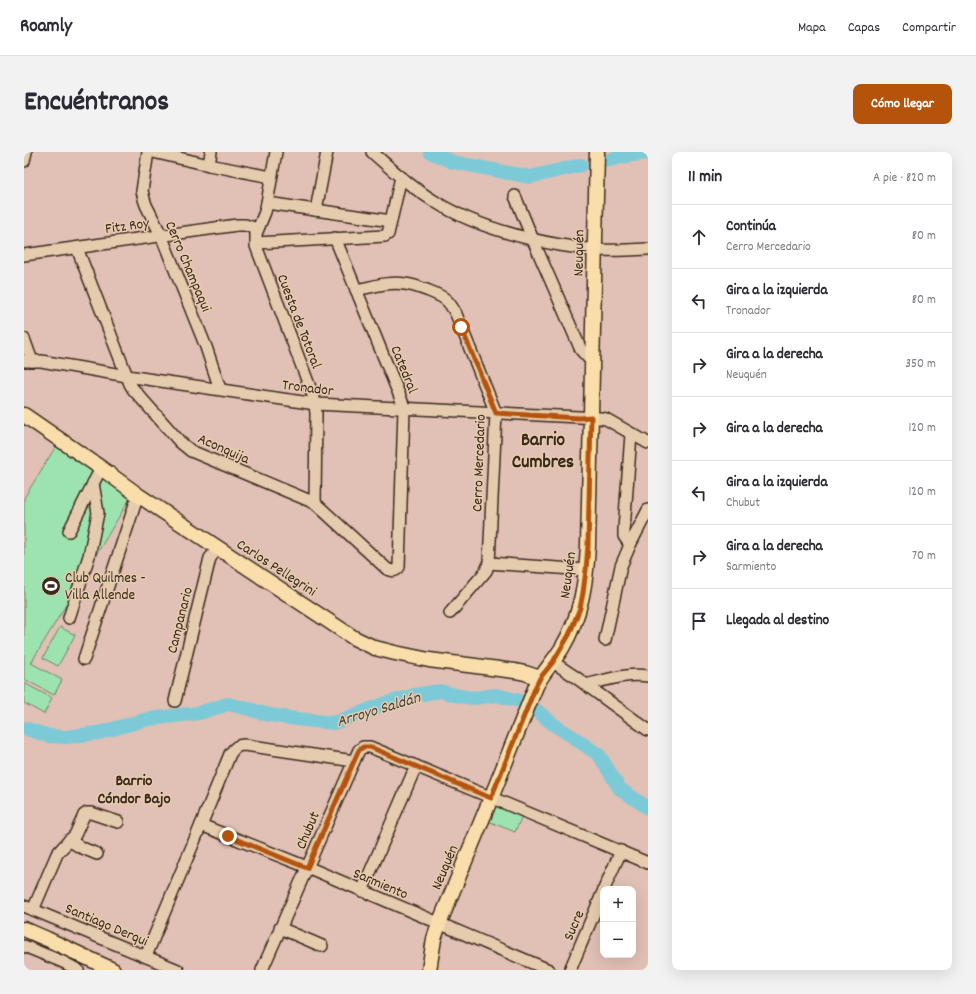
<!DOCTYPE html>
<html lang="es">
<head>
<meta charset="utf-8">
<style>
  :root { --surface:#fff; --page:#f2f2f3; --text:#2b2b33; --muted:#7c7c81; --line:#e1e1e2; --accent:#b45309 }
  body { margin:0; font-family:Dekko,sans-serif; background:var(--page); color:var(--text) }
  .controls { position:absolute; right:12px; bottom:12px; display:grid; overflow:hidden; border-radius:8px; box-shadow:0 4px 16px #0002 }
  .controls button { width:36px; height:36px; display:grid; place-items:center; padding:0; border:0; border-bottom:1px solid var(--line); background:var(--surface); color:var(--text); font:20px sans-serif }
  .stop { position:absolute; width:12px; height:12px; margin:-9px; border:3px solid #b45309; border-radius:50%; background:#fff }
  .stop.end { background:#b45309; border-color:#fff; box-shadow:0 1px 4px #0008 }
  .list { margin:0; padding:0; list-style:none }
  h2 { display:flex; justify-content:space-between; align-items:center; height:52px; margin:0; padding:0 16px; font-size:17px }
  h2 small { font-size:13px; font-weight:400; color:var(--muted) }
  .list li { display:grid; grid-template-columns:26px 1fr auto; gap:12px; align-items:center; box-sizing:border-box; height:64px; padding:0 16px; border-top:1px solid var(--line) }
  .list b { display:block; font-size:15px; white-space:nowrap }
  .list p { margin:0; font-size:13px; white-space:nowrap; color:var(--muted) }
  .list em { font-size:13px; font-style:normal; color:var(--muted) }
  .icon { flex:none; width:22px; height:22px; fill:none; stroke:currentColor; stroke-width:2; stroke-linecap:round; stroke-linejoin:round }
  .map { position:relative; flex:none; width:624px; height:818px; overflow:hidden; border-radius:8px }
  header { display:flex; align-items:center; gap:24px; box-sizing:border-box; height:56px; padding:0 20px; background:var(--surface); border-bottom:1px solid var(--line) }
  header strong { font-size:19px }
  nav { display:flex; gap:22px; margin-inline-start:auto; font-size:14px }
  .intro { display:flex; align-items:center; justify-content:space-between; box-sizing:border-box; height:96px; padding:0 24px }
  h1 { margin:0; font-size:28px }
  .button { padding:10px 18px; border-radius:8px; background:var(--accent); color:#fff; font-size:14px; font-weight:700 }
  main { display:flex; gap:24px; padding:0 24px }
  aside { flex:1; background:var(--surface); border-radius:8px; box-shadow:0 4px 16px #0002 }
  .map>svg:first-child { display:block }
  .green { fill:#9de3b0; stroke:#6c8667 }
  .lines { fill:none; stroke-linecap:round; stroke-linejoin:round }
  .river { stroke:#7bcad8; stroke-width:14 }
  .minor-casing { stroke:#3b2a1e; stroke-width:14 }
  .major-casing { stroke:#3b2a1e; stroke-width:17 }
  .minor { stroke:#e6ccae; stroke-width:11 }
  .major { stroke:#f9deab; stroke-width:14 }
  .route { stroke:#b45309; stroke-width:5 }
  .labels { text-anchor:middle; stroke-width:3; stroke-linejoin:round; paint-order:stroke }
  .street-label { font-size:15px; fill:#3b2a1e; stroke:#e6ccae }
  .poi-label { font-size:15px; fill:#3b2a1e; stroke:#e6ccae; text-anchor:start }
  .water-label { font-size:16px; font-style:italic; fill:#45423a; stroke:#e6ccae }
  .neighbourhood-label { font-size:16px; font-weight:bold; fill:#3b2a1e; stroke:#e6ccae }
  .district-label { font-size:19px; font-weight:bold; fill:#3b2a1e; stroke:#e6ccae }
</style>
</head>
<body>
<header>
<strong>Roamly</strong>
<nav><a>Mapa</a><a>Capas</a><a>Compartir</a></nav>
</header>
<div class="intro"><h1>Encuéntranos</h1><a class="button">Cómo llegar</a></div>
<main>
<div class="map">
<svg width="624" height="818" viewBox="0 0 624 818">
  <rect width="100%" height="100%" fill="#e1c0b5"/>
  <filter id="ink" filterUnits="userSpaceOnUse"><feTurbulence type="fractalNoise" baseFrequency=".025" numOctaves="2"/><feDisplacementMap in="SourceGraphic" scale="8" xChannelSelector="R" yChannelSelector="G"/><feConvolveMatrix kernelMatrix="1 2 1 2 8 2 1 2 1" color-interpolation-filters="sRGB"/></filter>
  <g filter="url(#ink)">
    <g class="green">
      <path d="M 34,291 L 108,343 L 7,511 L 38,528 L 30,543 L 0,527 L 0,346 Z"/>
      <path d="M 36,475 L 51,483 L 34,514 L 19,506 Z"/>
      <path d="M 0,531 L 28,546 L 20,562 L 0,551 Z"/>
      <path d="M 467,646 L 500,659 L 491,680 L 459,667 Z"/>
    </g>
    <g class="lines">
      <g class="river">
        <path d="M 406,0 L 429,10 L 506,25 L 557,13"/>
        <path d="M 585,8 L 607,3 L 624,1"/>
        <path d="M 0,576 L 25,584 L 42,585 L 74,581 L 124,567 L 175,561 L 204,552 L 225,557 L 241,562 L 264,566 L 310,571 L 360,552 L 391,543 L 416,539 L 435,544 L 450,546 L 472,543 L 496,549 L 512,558 L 529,572 L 552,587 L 575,603 L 596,637 L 624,656"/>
      </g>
      <defs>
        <g id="minor">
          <path d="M 124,0 L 118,39 L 120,47 L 122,53 L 137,83 L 182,195 L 196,237"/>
          <path d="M 129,0 L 185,13 L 247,25"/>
          <path d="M 252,0 L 243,51 L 241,60 L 232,82 L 232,94 L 290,246 L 292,261 L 291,351"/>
          <path d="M 348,0 C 367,17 387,35 410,49 C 448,73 492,85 536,93 C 548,95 560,97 572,98 C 589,99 607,98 624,97"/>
          <path d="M 0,9 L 2,0"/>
          <path d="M 185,13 L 187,0"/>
          <path d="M 491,44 L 509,88 L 557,198 L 568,210"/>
          <path d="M 292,58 L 303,0"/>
          <path d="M 367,69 L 377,25"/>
          <path d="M 232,91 L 361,84 L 364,82 L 367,69 L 243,51"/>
          <path d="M 53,96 L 106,232 L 109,237 L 156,290 L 167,299 L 291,351 L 363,417 C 368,419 371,420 375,415 L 380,257 L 379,252 L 311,86"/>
          <path d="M 0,103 L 213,73 L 221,73 L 233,77"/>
          <path d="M 332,138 C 348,135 365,129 381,132 C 390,133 397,136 405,139 C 420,145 424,147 432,162 L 472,261 L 465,411 L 462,419 L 426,461"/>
          <path d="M 0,187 L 8,209"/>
          <path d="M 0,209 L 17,209 L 103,224 L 292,252 L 555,265 L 576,266 L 582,267 L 624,291"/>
          <path d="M 45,379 L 77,316"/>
          <path d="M 606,393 L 600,384 L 600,378 L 607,282"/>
          <path d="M 465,411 L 562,418"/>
          <path d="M 45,466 L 65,404 L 74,361 L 69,331"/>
          <path d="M 581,488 L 597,414 L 606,393 L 624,358"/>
          <path d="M 60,507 L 114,343"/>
          <path d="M 529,510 L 550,524 L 624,578"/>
          <path d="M 562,533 C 582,528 603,521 624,524"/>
          <path d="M 151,549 L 186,406 L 194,396"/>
          <path d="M 177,673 L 283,715 L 525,818"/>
          <path d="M 45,688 L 56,695 L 73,702"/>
          <path d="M 580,737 L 597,699"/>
          <path d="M 338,739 L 392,614"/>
          <path d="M 0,754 L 154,818"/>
          <path d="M 9,758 L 33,702 L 39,695 L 51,683 L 60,663 L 63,661 L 67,661 L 94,670"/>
          <path d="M 256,776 L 298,794"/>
          <path d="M 0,794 L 39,810 L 54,818"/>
          <path d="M 122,804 L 177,673 L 206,602 C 210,596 213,593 221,593 L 330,609"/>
          <path d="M 238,818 L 330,609 L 335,598 L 339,595 L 346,595 L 624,711"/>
          <path d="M 546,818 L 579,740"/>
        </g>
        <g id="major">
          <path d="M 0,263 L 77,316 L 114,343 L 330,486 L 351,496 L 371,501 L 405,508 L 491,519 L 501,521 L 516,526"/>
          <path d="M 0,777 L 23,787 L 89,818"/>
          <path d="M 405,818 L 410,787 L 415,772 L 467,646 L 512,534 C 519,520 530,509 538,496 C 557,464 562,430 564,394 L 573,0"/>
        </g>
      </defs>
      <use href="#minor" class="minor-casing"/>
      <use href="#major" class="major-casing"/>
      <use href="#minor" class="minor"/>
      <use href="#major" class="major"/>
    </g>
  </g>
  <g class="lines" filter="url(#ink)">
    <path class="route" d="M 204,684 L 283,716 L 330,609 L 335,598 L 339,595 L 346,595 L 467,646 L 512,534 L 516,526 L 529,510 L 545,483 L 556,456 L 559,441 L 562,418 L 564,394 L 567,265 L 555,266 L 472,261 L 437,175"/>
  </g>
  <defs>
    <symbol id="stadium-disc" viewBox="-11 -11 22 22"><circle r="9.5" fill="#3b2a1e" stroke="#e6ccae"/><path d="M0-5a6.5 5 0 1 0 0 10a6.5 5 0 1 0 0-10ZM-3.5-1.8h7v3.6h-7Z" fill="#fff"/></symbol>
  </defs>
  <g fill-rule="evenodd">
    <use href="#stadium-disc" x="16" y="423" width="22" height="22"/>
  </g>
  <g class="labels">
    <g class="street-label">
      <text transform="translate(103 73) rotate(-8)" y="5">Fitz Roy</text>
      <text transform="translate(554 101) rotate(-89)" y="5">Neuquén</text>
      <text transform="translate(165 114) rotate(67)" y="5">Cerro Champaqui</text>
      <text transform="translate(276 169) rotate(69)" y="5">Cuesta de Totoral</text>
      <text transform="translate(381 217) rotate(68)" y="5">Catedral</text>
      <text transform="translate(284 235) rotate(7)" y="5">Tronador</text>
      <text transform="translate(200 296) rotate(24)" y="5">Aconquija</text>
      <text transform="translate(454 311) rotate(-88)" y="5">Cerro Mercedario</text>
      <text transform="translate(253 415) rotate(33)" y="5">Carlos Pellegrini</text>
      <text transform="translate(543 423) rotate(-82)" y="5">Neuquén</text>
      <text transform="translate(155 468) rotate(-76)" y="5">Campanario</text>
      <text transform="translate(283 678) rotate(-67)" y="5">Chubut</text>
      <text transform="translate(420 715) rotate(-67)" y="5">Neuquén</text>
      <text transform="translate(357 731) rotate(23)" y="5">Sarmiento</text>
      <text transform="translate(83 772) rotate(23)" y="5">Santiago Derqui</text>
      <text transform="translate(549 773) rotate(-67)" y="5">Sucre</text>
    </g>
    <g class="poi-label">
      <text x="41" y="430">Club Quilmes -<tspan x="41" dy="17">Villa Allende</tspan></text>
    </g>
    <g class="water-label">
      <text transform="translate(354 556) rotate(-17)" y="6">Arroyo Saldán</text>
    </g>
    <g class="neighbourhood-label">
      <text x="110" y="633">Barrio<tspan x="110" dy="18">Cóndor Bajo</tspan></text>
    </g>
    <g class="district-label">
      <text x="519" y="293">Barrio<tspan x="519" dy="22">Cumbres</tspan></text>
    </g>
  </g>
</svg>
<div class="controls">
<button>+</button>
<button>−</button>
</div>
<div class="stop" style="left:437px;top:175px"></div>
<div class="stop end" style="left:204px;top:684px"></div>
</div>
<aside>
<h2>11 min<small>A pie · 820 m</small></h2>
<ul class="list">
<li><svg class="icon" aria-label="ahead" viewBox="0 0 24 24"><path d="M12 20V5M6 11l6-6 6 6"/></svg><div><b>Continúa</b><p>Cerro Mercedario</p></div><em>80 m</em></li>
<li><svg class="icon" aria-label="left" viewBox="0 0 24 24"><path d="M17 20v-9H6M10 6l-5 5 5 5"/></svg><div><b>Gira a la izquierda</b><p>Tronador</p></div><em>80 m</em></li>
<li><svg class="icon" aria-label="right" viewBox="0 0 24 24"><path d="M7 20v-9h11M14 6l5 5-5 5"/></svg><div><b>Gira a la derecha</b><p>Neuquén</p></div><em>350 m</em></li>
<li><svg class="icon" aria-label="right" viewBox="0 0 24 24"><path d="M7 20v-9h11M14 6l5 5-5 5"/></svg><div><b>Gira a la derecha</b></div><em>120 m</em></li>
<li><svg class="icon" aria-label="left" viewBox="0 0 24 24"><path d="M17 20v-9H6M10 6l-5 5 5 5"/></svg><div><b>Gira a la izquierda</b><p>Chubut</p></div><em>120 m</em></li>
<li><svg class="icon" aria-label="right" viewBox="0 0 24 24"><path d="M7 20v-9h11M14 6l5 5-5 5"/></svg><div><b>Gira a la derecha</b><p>Sarmiento</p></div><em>70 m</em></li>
<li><svg class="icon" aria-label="arrive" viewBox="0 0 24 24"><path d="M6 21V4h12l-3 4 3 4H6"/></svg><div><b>Llegada al destino</b></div></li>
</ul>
</aside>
</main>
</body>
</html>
